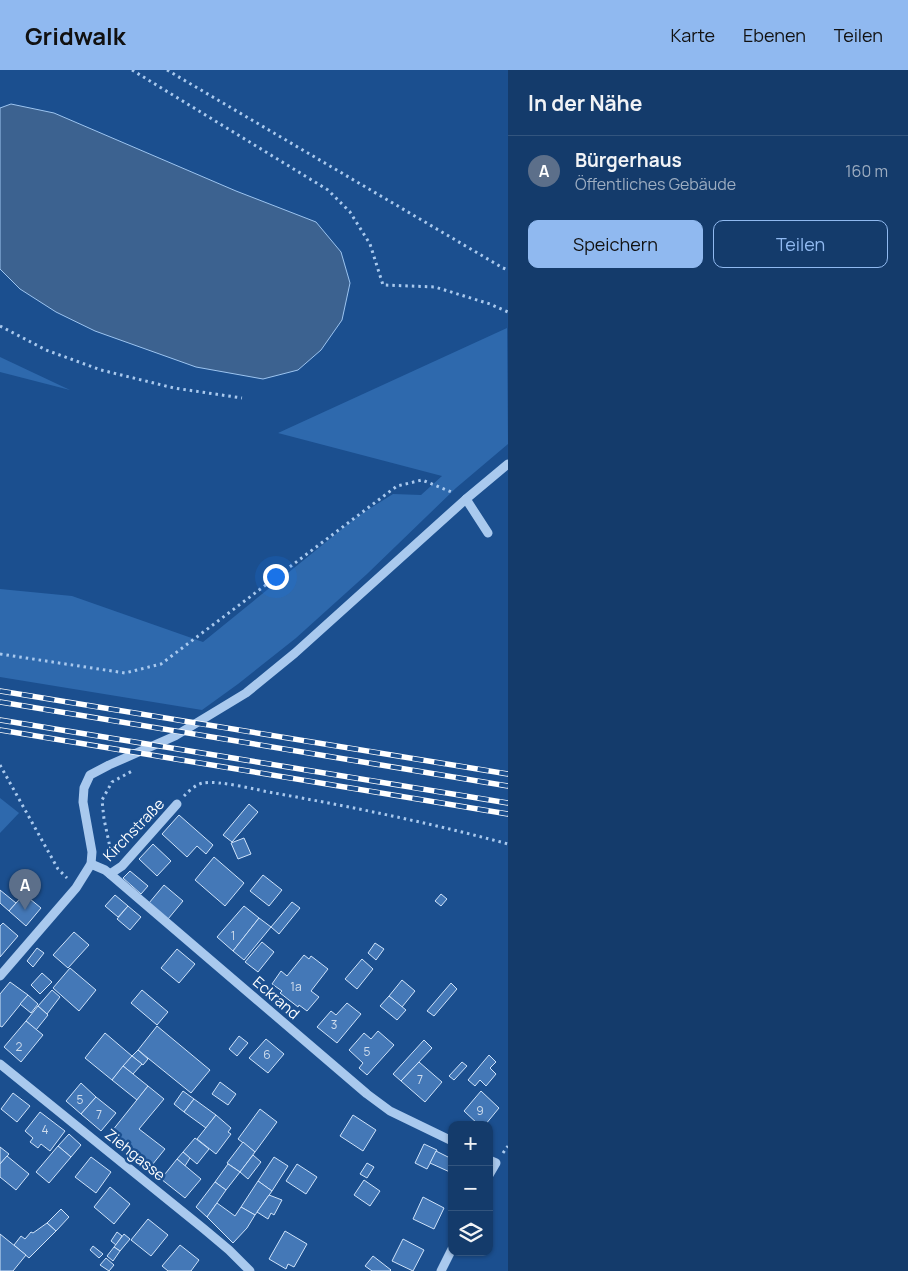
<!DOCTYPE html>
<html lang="de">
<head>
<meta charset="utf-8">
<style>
  :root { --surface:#143b6b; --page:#1d4271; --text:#f1f3f6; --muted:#9dadc1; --line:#33557e; --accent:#90b9f0 }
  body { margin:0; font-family:Manrope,sans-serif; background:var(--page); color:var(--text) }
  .controls { position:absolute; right:15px; bottom:15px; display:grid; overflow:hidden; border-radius:10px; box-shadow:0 1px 4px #0004 }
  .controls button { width:45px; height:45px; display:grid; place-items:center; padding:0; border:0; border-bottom:1px solid var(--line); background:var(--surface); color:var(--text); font:25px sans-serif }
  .you { position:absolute; left:275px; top:506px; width:18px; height:18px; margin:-12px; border:4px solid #fff; border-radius:50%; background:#1a73e8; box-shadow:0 0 0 8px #1a73e833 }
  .badge { display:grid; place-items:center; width:32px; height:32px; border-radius:50%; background:var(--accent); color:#fff; font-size:16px; font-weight:700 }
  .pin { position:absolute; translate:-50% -41px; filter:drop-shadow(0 1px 2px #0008) }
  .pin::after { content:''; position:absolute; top:26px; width:18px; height:15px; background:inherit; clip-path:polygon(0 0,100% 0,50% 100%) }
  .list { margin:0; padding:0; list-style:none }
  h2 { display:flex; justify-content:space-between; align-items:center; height:65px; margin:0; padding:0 20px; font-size:21px }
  h2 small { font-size:16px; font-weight:400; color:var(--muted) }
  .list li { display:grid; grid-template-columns:32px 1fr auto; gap:15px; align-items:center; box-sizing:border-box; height:70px; padding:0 20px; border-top:1px solid var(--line) }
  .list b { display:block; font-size:19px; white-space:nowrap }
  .list p { margin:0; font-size:16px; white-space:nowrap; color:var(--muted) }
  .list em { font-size:16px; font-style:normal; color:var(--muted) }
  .actions { display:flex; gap:10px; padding:15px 20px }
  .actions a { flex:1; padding:11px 0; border:1px solid var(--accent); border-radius:10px; text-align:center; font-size:18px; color:var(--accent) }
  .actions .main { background:var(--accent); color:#111 }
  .icon { flex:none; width:28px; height:28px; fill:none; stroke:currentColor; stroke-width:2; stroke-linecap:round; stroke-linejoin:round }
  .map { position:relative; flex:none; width:508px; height:1201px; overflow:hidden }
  header { display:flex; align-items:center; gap:30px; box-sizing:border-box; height:70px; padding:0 25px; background:var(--accent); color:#111 }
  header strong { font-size:24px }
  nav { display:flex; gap:28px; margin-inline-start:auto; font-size:18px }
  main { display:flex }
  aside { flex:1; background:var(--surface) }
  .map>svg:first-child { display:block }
  .green { fill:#2e69ad }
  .water { fill:#3c6290; stroke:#9cc4f0 }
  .building { fill:#4478b7; stroke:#cfe3fa }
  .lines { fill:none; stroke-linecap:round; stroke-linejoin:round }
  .path { stroke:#a9c9ee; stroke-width:3; stroke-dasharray:2.5 4; stroke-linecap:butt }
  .minor { stroke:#a9c9ee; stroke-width:9 }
  .rail-casing { stroke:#fff; stroke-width:5.5 }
  .rail { stroke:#1b4f8f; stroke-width:4; stroke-dasharray:11; stroke-linecap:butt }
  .labels { text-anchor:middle; stroke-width:5; stroke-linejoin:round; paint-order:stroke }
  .number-label { font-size:12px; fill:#d0dded }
  .street-label { font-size:15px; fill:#fff; stroke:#1b4f8f }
</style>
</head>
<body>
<header>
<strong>Gridwalk</strong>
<nav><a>Karte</a><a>Ebenen</a><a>Teilen</a></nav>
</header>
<main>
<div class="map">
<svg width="508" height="1201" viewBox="0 0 508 1201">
  <rect width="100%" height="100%" fill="#1b4f8f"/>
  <g class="green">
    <path d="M 507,258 L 508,374 L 456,418 L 367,504 L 296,568 L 238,614 L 202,640 L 0,607 L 0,519 L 72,526 L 203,572 L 358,446 L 393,424 L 421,425 L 442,406 L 278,363 Z"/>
    <path d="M 0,287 L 70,320 L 0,302 Z"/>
    <path d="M 0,728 L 19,743 L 0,763 Z"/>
  </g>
  <path class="water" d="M 11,34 L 54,43 L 236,121 L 316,152 L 341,182 L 350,213 L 342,250 L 321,280 L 298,300 L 263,309 L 196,297 L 95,261 L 56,242 L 20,219 L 0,199 L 0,38 Z"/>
  <g class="building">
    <path d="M 249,734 L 258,742 L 232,772 L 223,765 Z"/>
    <path d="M 179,745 L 213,775 L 206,784 L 197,776 L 187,787 L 162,764 Z"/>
    <path d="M 244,768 L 251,784 L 238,789 L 231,773 Z"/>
    <path d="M 153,774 L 171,791 L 157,806 L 139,789 Z"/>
    <path d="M 214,787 L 244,813 L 225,836 L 195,810 Z"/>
    <path d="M 130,801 L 148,816 L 141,824 L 123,808 Z"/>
    <path d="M 263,805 L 282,820 L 269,836 L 250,821 Z"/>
    <path d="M 164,815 L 183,831 L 168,849 L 149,833 Z"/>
    <path d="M 0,820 L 16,833 L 9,841 L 0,833 Z"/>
    <path d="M 24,824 L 41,838 L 26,856 L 9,841 Z"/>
    <path d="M 441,824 L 447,829 L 441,836 L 435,831 Z"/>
    <path d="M 115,825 L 128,836 L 118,847 L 105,836 Z"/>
    <path d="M 292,832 L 300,838 L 279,864 L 271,857 Z"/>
    <path d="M 128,836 L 141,847 L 130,860 L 117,849 Z"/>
    <path d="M 244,836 L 259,848 L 233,881 L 217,867 Z"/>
    <path d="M 259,848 L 271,857 L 244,890 L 233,881 Z"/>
    <path d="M 3,853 L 18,866 L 0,887 L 0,856 Z"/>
    <path d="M 74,862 L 89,875 L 68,898 L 53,885 Z"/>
    <path d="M 262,872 L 274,882 L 258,902 L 245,892 Z"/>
    <path d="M 375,873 L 384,879 L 376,890 L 368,883 Z"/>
    <path d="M 37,878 L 44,883 L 33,897 L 27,891 Z"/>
    <path d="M 177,879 L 195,894 L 179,913 L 161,898 Z"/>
    <path d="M 304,885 L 309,889 L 311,886 L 328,899 L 311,921 L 319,927 L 307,941 L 299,935 L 298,937 L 280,923 L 282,921 L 272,914 L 281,901 L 287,906 Z"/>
    <path d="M 362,889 L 373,899 L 357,919 L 345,909 Z"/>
    <path d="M 70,898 L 96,920 L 79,941 L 53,918 Z"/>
    <path d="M 42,903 L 52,912 L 40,924 L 31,915 Z"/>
    <path d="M 402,910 L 415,921 L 402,937 L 389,926 Z"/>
    <path d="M 10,912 L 28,925 L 2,957 L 0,956 L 0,924 Z"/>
    <path d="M 451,913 L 457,919 L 434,946 L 427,941 Z"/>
    <path d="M 52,920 L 60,927 L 47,944 L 38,936 Z"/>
    <path d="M 142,920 L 168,942 L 157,955 L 131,933 Z"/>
    <path d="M 28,925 L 38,934 L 31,943 L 20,934 Z"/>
    <path d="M 389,926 L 406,940 L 397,950 L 380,936 Z"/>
    <path d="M 347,933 L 361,944 L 337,973 L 317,957 L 331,941 L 336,945 Z"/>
    <path d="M 38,936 L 48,945 L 36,960 L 26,951 Z"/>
    <path d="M 26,951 L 43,965 L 21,992 L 4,977 Z"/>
    <path d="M 157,956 L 210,1000 L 191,1023 L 138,980 Z"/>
    <path d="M 378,961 L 394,975 L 367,1005 L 359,998 L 363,993 L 349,980 L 364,963 L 371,969 Z"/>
    <path d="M 105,963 L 132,986 L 112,1010 L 85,988 Z"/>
    <path d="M 239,966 L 248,973 L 237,986 L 229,979 Z"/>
    <path d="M 266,969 L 284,984 L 268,1003 L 249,988 Z"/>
    <path d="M 424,970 L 432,978 L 401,1011 L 393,1004 Z"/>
    <path d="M 138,980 L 148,989 L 143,995 L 132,986 Z"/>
    <path d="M 489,985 L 496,992 L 490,998 L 496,1004 L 486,1016 L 480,1010 L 475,1016 L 468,1010 Z"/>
    <path d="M 132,986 L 142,994 L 133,1004 L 123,996 Z"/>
    <path d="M 419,992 L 442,1012 L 425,1032 L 401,1011 Z"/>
    <path d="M 462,992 L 467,996 L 454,1010 L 449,1006 Z"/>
    <path d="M 123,996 L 148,1016 L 137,1030 L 112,1010 Z"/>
    <path d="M 220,1012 L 236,1024 L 228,1035 L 212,1024 Z"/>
    <path d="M 81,1013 L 96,1027 L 81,1044 L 66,1031 Z"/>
    <path d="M 148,1016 L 164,1029 L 139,1059 L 165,1079 L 148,1100 L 123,1080 L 124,1078 L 108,1066 Z"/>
    <path d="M 183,1021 L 194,1029 L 184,1042 L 174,1034 Z"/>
    <path d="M 481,1021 L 499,1038 L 485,1055 L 479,1055 L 464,1041 Z"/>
    <path d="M 13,1023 L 30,1036 L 17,1052 L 1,1039 Z"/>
    <path d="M 96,1027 L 116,1043 L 101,1061 L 81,1044 Z"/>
    <path d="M 194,1029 L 216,1045 L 206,1058 L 184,1042 Z"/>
    <path d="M 260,1039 L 277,1052 L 255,1082 L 238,1069 Z"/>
    <path d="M 40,1042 L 65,1061 L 50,1081 L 41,1074 L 38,1078 L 30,1072 L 33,1068 L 25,1061 Z"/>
    <path d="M 216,1045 L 231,1058 L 228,1062 L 231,1064 L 216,1084 L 197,1069 Z"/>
    <path d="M 353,1045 L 376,1060 L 363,1081 L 340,1066 Z"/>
    <path d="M 69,1064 L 81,1075 L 71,1087 L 58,1076 Z"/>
    <path d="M 195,1068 L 209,1079 L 197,1094 L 183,1082 Z"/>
    <path d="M 243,1072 L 255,1082 L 240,1102 L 227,1093 Z"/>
    <path d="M 424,1074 L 437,1080 L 427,1099 L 415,1093 Z"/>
    <path d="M 58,1076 L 71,1087 L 49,1113 L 36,1102 Z"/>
    <path d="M 0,1077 L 9,1084 L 0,1094 Z"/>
    <path d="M 436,1081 L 452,1089 L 452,1103 L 430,1093 Z"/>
    <path d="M 183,1082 L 190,1088 L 185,1096 L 177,1089 Z"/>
    <path d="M 253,1085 L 261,1092 L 248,1109 L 240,1102 Z"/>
    <path d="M 7,1086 L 29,1104 L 16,1120 L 0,1107 L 0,1094 Z"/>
    <path d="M 91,1087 L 111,1102 L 96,1123 L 75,1107 Z"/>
    <path d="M 274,1087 L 288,1096 L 272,1121 L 258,1111 Z"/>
    <path d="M 177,1089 L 201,1109 L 185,1128 L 161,1109 Z"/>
    <path d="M 367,1093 L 374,1097 L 367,1108 L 360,1104 Z"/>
    <path d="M 228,1094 L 240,1102 L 226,1120 L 215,1112 Z"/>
    <path d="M 297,1094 L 317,1107 L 306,1124 L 286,1111 Z"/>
    <path d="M 364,1110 L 380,1121 L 370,1136 L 354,1125 Z"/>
    <path d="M 258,1111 L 272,1121 L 255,1145 L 241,1137 Z"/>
    <path d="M 215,1112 L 226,1120 L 207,1147 L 196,1137 Z"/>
    <path d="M 110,1117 L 130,1134 L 114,1154 L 94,1137 Z"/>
    <path d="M 269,1125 L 282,1130 L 274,1145 L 271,1143 L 268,1149 L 257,1142 Z"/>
    <path d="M 423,1127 L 444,1138 L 434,1159 L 413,1149 Z"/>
    <path d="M 217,1133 L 235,1146 L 241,1137 L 255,1145 L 247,1158 L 233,1173 L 207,1147 Z"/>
    <path d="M 61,1139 L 69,1147 L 56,1161 L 47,1153 Z"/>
    <path d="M 148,1149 L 168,1165 L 151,1186 L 131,1170 Z"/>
    <path d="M 47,1153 L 56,1161 L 29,1188 L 14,1175 L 21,1166 L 25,1169 L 31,1162 L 33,1163 Z"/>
    <path d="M 285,1161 L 307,1174 L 294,1197 L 288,1194 L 286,1199 L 269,1189 Z"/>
    <path d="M 117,1162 L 122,1166 L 116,1175 L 111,1171 Z"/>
    <path d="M 0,1164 L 26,1185 L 13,1201 L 0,1201 Z"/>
    <path d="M 124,1164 L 130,1169 L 120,1181 L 114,1177 Z"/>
    <path d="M 403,1169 L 424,1180 L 413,1201 L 392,1191 Z"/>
    <path d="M 180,1175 L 199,1190 L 191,1201 L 168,1201 L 162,1196 Z"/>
    <path d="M 93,1176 L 103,1184 L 99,1188 L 90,1180 Z"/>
    <path d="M 114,1177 L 120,1181 L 113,1191 L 107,1186 Z"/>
    <path d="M 373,1186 L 391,1200 L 390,1201 L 372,1201 L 365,1196 Z"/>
    <path d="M 106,1188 L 114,1195 L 109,1201 L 100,1195 Z"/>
  </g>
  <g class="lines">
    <g class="path">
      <path d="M 132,0 L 328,120 L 350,142 L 370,174 L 383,215 L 435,217 L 490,234 L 508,242"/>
      <path d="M 167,0 L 503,198 L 508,200"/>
      <path d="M 0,256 L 46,280 L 101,300 L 174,318 L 242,328"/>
      <path d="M 0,584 L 125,603 L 161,594 L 397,416 L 422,410 L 454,423"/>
      <path d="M 0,695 L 58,799 L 67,808"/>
      <path d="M 184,726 C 189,721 196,714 203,713 C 219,710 257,720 274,723 C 353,737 431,753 508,774"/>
      <path d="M 111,787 L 111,782 L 104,749 L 102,730 L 112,712 L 134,700"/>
      <path d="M 503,1083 L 508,1076"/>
    </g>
    <g class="minor">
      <path d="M 466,429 L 488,463"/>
      <path d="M 91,794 L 105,800 L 110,804 L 367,1024 L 390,1041 L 452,1071"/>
      <path d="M 110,804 L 122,796 L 177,734"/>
      <path d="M 0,906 L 76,818 L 91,794 L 92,782 L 83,732 L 84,718 L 90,705 L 109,695 L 175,666 L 246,623 L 295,583 L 466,429 L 508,394"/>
      <path d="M 0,994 L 204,1159 L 229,1180 L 250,1201"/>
      <path d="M 489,1090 L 496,1093 L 489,1105"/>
      <path d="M 441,1201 L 452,1179"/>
    </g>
    <defs>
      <g id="rail">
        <path d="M 0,621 L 508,704"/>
        <path d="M 0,632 L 508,716"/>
        <path d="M 0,650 L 508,733"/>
        <path d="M 0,660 L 508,744"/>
      </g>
    </defs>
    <use href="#rail" class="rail-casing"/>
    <use href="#rail" class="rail"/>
  </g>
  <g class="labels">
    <g class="number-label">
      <text x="233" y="870">1</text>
      <text x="296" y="921">1a</text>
      <text x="334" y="959">3</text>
      <text x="19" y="981">2</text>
      <text x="367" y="986">5</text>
      <text x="267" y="989">6</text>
      <text x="420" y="1014">7</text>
      <text x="80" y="1034">5</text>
      <text x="480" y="1045">9</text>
      <text x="99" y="1049">7</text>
      <text x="45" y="1064">4</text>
    </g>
    <g class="street-label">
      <text transform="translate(134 760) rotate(-46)" y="5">Kirchstraße</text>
      <text transform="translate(276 928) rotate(41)" y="5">Eckrand</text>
      <text transform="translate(135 1085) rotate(39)" y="5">Ziehgasse</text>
    </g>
  </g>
</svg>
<div class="controls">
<button>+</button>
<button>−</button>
<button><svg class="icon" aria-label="layers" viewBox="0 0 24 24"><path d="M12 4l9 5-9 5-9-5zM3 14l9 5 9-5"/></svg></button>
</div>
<div class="you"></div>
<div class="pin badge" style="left:25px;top:840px;background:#5c6f8a">A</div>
</div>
<aside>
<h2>In der Nähe<small></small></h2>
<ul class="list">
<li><span class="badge" style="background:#5c6f8a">A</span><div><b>Bürgerhaus</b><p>Öffentliches Gebäude</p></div><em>160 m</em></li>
</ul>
<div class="actions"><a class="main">Speichern</a><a>Teilen</a></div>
</aside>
</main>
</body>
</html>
